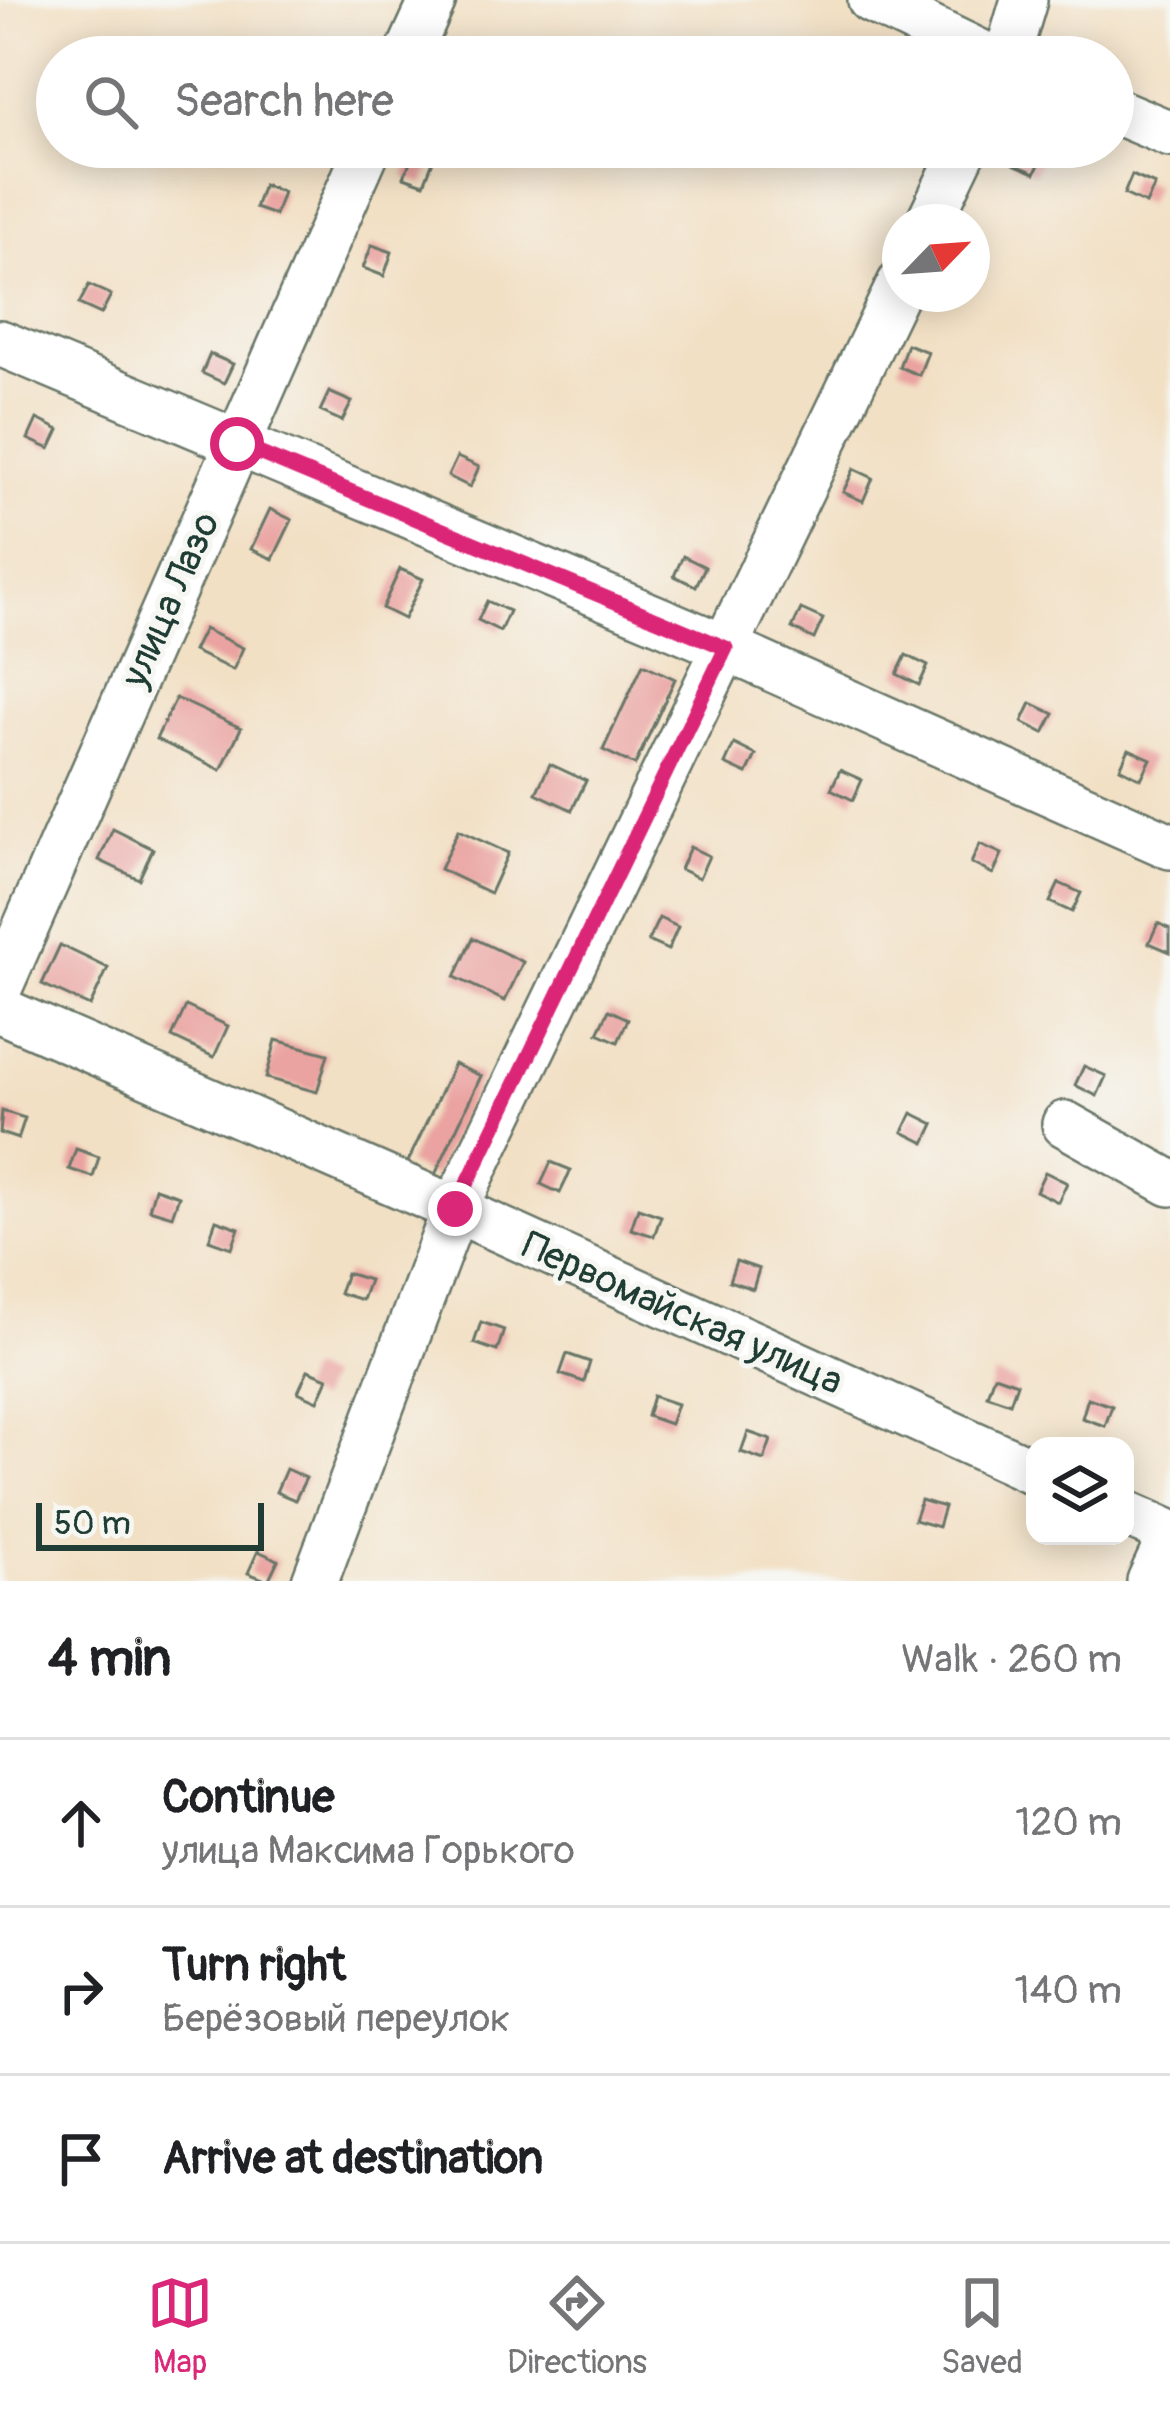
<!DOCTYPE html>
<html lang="en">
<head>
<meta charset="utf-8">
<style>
  :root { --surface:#fff; --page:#f2f2f2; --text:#202124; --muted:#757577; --line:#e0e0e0; --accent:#db2777 }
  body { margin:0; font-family:Pangolin,sans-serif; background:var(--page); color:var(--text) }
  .controls { position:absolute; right:36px; bottom:36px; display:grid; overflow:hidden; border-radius:24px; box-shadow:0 6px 30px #0003 }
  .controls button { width:108px; height:108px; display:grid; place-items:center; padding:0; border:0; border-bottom:3px solid var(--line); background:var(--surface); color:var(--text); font:60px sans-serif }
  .compass { position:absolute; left:882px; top:204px; width:108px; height:108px; border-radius:50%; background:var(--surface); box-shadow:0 6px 30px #0003; rotate:65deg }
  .scale { position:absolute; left:36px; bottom:30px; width:228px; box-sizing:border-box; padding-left:12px; border:6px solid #1f3d34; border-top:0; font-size:33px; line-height:42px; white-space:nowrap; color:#1f3d34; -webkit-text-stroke:9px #f6f6f2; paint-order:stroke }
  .stop { position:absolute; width:36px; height:36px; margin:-27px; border:9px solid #db2777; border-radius:50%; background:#fff }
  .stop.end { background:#db2777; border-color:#fff; box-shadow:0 3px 12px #0008 }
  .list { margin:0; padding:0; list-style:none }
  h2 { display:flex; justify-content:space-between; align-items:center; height:156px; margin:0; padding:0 48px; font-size:51px }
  h2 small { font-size:39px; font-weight:400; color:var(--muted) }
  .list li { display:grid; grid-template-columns:78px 1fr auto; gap:36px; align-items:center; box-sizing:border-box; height:168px; padding:0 48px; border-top:3px solid var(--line) }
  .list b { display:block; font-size:45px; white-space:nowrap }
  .list p { margin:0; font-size:39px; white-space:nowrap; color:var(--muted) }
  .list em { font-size:39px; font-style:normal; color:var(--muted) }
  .icon { flex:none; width:66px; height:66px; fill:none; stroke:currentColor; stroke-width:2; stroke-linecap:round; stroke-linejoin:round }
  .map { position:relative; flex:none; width:1170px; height:1581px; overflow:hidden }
  .search { position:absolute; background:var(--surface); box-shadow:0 6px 30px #0003; left:36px; right:36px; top:36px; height:132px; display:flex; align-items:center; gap:30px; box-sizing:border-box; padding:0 42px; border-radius:66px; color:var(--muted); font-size:45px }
  .sheet { height:660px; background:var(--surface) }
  nav { display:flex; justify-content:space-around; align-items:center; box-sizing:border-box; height:168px; border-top:3px solid var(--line); background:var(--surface); font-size:33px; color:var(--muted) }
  nav a { display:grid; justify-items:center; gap:6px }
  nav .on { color:var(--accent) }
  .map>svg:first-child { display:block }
  .building { fill:#eaa3a0 }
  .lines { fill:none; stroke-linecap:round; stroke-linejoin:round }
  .minor-casing { stroke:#697667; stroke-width:50 }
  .minor { stroke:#fff; stroke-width:45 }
  .route { stroke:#db2777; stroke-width:15 }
  .labels { text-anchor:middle; stroke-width:10; stroke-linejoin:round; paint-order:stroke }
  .street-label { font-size:39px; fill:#1f3d34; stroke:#f6f6f2 }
</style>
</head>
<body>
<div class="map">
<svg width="1170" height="1581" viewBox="0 0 1170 1581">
  <rect width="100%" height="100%" fill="#f6f6f2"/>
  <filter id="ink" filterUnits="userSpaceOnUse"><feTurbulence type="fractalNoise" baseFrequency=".00833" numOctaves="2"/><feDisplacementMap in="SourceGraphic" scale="24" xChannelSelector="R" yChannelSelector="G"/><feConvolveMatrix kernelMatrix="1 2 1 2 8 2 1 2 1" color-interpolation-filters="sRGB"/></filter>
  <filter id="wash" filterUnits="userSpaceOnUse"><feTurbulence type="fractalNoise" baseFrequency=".004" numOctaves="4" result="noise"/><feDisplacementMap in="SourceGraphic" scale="48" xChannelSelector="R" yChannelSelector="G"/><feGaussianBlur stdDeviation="2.7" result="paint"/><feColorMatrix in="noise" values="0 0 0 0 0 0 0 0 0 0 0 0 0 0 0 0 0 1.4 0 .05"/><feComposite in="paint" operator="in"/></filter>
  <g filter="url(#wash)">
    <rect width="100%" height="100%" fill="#f2e0c5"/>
    <g id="blocks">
      <g class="building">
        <path d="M 1020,147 L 1044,154 L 1035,173 L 1013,164 Z"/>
        <path d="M 413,154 L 433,161 L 424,184 L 404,177 Z"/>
        <path d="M 1132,175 L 1155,185 L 1146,204 L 1124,194 Z"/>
        <path d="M 263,185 L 283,192 L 275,215 L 255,208 Z"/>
        <path d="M 372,245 L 392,252 L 384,276 L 363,268 Z"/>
        <path d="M 89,285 L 111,295 L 101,314 L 79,304 Z"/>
        <path d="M 907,344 L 928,352 L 919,375 L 899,367 Z"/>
        <path d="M 210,354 L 233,364 L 224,383 L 202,373 Z"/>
        <path d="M 329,392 L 352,402 L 342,421 L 320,411 Z"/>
        <path d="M 37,419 L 59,430 L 50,449 L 28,439 Z"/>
        <path d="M 457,457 L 479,467 L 470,487 L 448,476 Z"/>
        <path d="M 854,469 L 873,478 L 863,501 L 843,492 Z"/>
        <path d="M 270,509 L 292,520 L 273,559 L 251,549 Z"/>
        <path d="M 683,556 L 705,567 L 696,586 L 674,576 Z"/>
        <path d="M 400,569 L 423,579 L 404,619 L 382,608 Z"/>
        <path d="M 487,601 L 509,611 L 500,631 L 478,620 Z"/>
        <path d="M 801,609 L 823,619 L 814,639 L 792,628 Z"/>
        <path d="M 204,629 L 243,648 L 233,670 L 193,651 Z"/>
        <path d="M 906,655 L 928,666 L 919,685 L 897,674 Z"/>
        <path d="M 643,664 L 675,679 L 635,765 L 603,750 Z"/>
        <path d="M 176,698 L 241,728 L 221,770 L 156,739 Z"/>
        <path d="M 1031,703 L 1054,714 L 1044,733 L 1022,722 Z"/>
        <path d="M 734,744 L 756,755 L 747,774 L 725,764 Z"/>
        <path d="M 1129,749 L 1151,759 L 1141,779 L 1120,768 Z"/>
        <path d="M 550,764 L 586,781 L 572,810 L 536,793 Z"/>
        <path d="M 840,770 L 862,780 L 853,800 L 831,789 Z"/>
        <path d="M 113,829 L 153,849 L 139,879 L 99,860 Z"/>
        <path d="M 458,830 L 508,853 L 490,893 L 440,869 Z"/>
        <path d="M 980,844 L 1002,854 L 993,874 L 971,863 Z"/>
        <path d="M 690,847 L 709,856 L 699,878 L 680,869 Z"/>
        <path d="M 1059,883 L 1081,893 L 1072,912 L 1050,902 Z"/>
        <path d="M 659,918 L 678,927 L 668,950 L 648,941 Z"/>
        <path d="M 1158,923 L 1170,929 L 1170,952 L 1149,943 Z"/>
        <path d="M 473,938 L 523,962 L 505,1001 L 455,977 Z"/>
        <path d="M 60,945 L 108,968 L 90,1006 L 42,984 Z"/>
        <path d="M 186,1006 L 228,1026 L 214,1057 L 172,1037 Z"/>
        <path d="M 609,1010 L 628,1019 L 618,1042 L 598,1033 Z"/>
        <path d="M 276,1040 L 328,1054 L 317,1092 L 266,1078 Z"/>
        <path d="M 454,1064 L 481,1076 L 434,1177 L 407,1164 Z"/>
        <path d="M 1084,1066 L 1106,1076 L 1097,1096 L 1075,1085 Z"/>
        <path d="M 2,1111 L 25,1118 L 18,1139 L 0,1133 Z"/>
        <path d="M 912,1113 L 934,1124 L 925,1143 L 903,1132 Z"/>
        <path d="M 76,1149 L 99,1157 L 93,1177 L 69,1169 Z"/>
        <path d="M 551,1162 L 571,1170 L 560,1193 L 541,1184 Z"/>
        <path d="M 1045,1172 L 1067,1183 L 1058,1202 L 1036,1191 Z"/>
        <path d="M 155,1188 L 179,1196 L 172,1216 L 149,1209 Z"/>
        <path d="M 638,1208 L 661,1216 L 654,1236 L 631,1229 Z"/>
        <path d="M 216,1220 L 239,1228 L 232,1248 L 209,1240 Z"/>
        <path d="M 736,1261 L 759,1269 L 753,1289 L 729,1281 Z"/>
        <path d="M 346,1273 L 369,1280 L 362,1300 L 339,1293 Z"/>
        <path d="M 481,1322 L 504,1330 L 497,1351 L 474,1343 Z"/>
        <path d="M 567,1354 L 590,1362 L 584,1382 L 560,1374 Z"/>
        <path d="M 308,1370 L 328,1378 L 318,1401 L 298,1392 Z"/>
        <path d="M 994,1375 L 1017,1383 L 1010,1403 L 987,1395 Z"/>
        <path d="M 653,1396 L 677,1404 L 670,1424 L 647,1416 Z"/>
        <path d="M 1088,1398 L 1112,1406 L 1105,1426 L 1082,1418 Z"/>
        <path d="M 748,1432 L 771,1440 L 764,1460 L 741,1452 Z"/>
        <path d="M 286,1469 L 306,1478 L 295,1500 L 276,1492 Z"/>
        <path d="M 921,1500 L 944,1507 L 938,1527 L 914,1520 Z"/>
        <path d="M 258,1551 L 278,1560 L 268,1581 L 248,1573 Z"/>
      </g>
    </g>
  </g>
  <g filter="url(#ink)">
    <use href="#blocks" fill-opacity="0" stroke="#697667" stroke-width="3"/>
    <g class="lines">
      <defs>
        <g id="minor">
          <path d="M 871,0 L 989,57"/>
          <path d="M 407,57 L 433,0"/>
          <path d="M 1007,57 L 1024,0"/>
          <path d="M 1113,110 L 1170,134"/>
          <path d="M 929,222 L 965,147"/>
          <path d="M 0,343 L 726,648 L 1170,846"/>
          <path d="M 0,986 L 368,147"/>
          <path d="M 0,1010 L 455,1209 L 1035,1472"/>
          <path d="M 1065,1124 L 1170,1183"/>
          <path d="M 1125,1513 L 1170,1533"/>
          <path d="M 315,1581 L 455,1209 L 900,284"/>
          <path d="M 1150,1581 L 1170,1538"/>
        </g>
      </defs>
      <use href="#minor" class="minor-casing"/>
      <use href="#minor" class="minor"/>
    </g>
  </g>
  <g class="lines" filter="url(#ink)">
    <path class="route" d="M 237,444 L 726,648 L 455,1209"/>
  </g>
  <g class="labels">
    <g class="street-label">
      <text transform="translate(169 599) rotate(-66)" y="14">улица Лазо</text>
      <text transform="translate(683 1312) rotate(24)" y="14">Первомайская улица</text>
    </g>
  </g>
</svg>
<div class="controls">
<button><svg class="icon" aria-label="layers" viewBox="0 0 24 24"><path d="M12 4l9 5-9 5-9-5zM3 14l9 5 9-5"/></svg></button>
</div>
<svg class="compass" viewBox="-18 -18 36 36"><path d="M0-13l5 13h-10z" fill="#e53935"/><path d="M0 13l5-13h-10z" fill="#757577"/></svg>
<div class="scale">50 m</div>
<div class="stop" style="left:237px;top:444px"></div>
<div class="stop end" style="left:455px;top:1209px"></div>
<div class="search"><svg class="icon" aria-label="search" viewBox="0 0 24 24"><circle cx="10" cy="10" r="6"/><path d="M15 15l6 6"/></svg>Search here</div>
</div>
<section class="sheet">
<h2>4 min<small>Walk · 260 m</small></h2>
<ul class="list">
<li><svg class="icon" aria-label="ahead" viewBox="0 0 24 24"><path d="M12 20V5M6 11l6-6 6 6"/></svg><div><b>Continue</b><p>улица Максима Горького</p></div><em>120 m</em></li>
<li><svg class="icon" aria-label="right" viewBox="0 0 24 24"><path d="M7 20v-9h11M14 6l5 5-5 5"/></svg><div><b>Turn right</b><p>Берёзовый переулок</p></div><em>140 m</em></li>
<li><svg class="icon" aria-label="arrive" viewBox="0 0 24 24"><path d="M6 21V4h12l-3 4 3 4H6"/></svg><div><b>Arrive at destination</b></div></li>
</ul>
</section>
<nav>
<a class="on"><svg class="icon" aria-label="map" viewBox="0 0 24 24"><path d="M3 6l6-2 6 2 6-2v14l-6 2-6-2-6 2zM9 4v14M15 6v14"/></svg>Map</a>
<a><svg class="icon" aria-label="directions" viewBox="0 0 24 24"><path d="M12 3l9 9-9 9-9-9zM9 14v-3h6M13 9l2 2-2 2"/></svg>Directions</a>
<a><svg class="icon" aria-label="saved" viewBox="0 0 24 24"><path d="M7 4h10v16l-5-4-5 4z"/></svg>Saved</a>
</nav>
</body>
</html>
